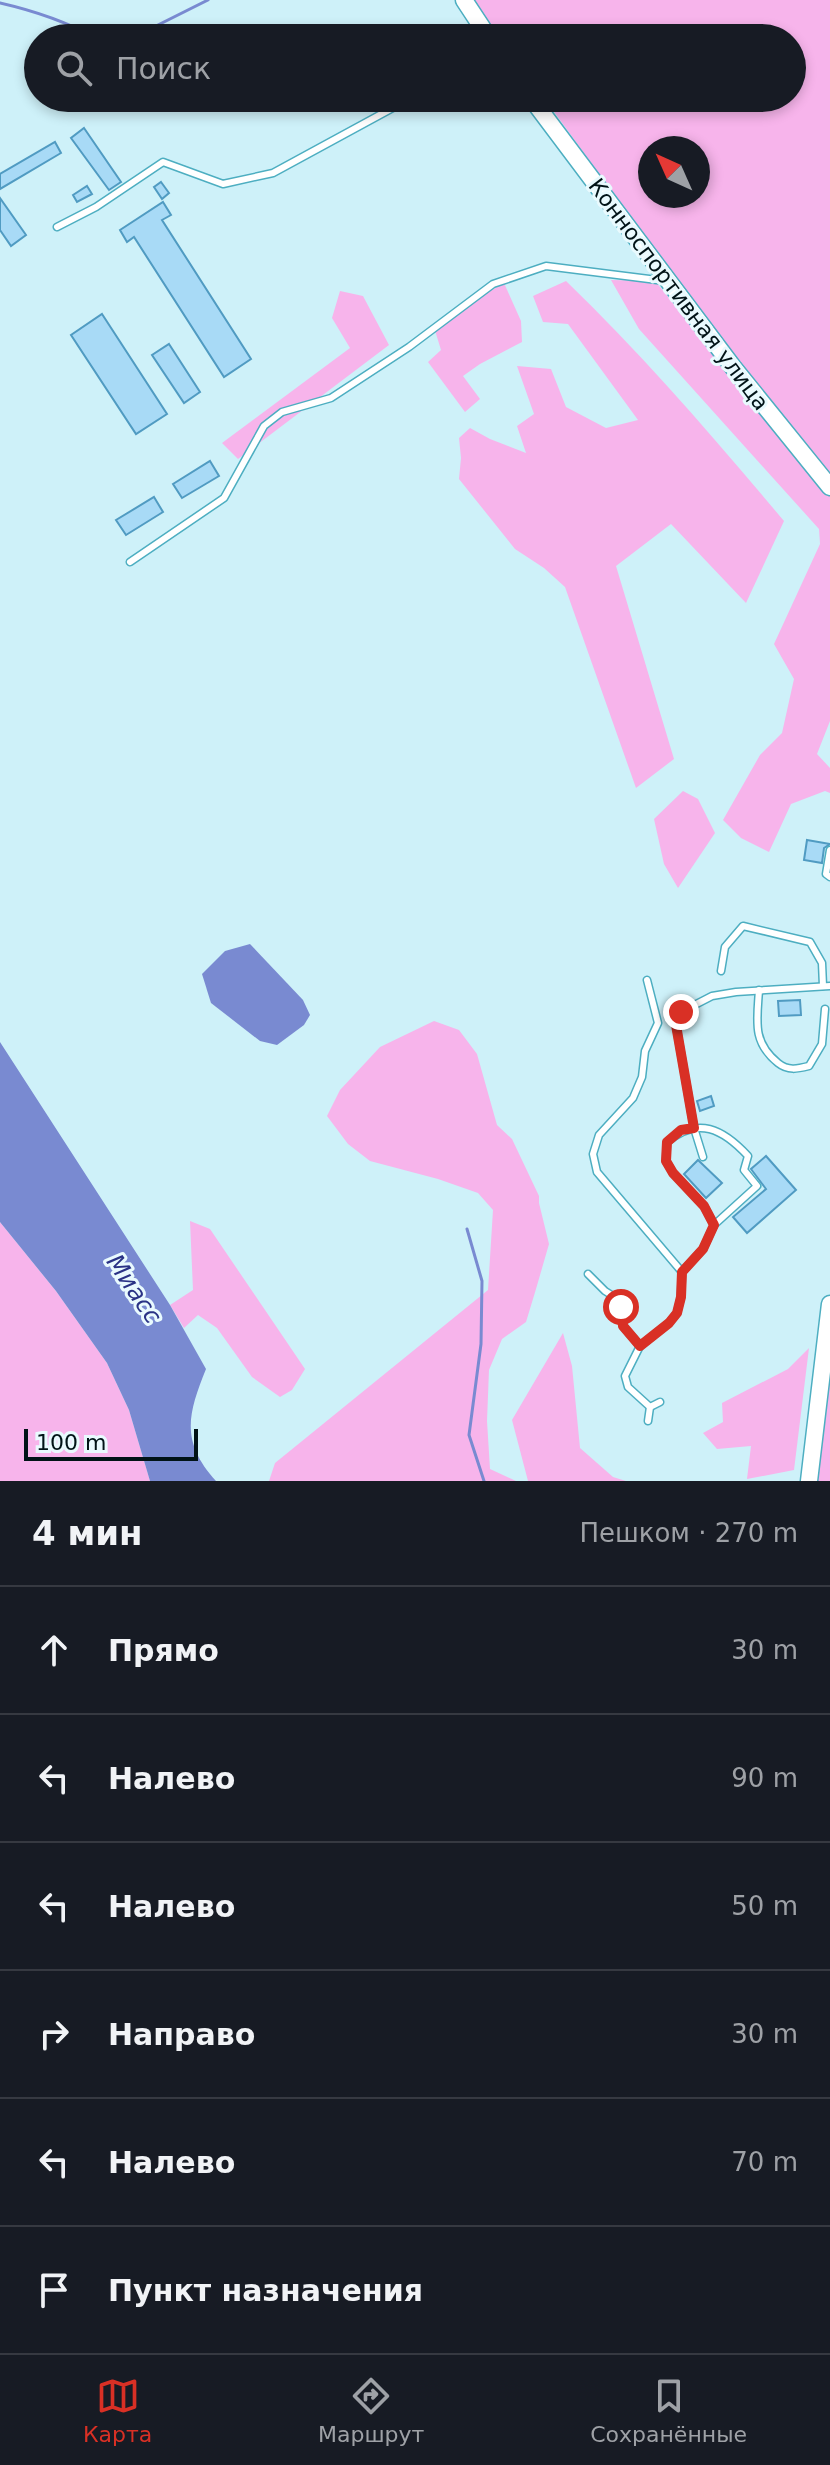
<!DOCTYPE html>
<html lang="ru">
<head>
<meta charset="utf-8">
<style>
  :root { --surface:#171b24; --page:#20242c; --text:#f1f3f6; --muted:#9ea1a6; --line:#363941; --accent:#d93025 }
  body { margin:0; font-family:"DejaVu Sans",sans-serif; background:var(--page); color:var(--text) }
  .compass { position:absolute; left:638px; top:136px; width:72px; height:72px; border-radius:50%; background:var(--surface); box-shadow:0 4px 12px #0003; rotate:315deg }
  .scale { position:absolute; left:24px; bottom:20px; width:174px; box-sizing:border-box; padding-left:8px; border:4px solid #011317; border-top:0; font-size:22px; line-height:28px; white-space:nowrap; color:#011317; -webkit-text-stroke:6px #e9fafe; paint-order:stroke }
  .stop { position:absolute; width:24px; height:24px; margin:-18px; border:6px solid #d93025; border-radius:50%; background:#fff }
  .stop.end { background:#d93025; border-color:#fff; box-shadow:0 2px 8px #0008 }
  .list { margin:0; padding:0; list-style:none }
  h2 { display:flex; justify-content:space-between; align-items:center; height:104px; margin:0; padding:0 32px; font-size:34px }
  h2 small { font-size:26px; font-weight:400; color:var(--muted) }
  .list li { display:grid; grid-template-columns:52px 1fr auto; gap:24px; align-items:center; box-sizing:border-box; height:128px; padding:0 32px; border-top:2px solid var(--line) }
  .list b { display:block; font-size:30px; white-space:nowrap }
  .list em { font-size:26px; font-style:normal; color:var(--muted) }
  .icon { flex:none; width:44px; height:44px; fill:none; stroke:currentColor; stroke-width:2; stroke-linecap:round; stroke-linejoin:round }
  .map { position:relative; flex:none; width:830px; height:1481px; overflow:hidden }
  .search { position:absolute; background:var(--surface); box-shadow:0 4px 12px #0003; left:24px; right:24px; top:24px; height:88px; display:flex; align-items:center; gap:20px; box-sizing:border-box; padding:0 28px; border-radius:44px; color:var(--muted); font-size:30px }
  .sheet { height:872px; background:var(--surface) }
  nav { display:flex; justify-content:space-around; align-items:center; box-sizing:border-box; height:112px; border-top:2px solid var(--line); background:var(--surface); font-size:22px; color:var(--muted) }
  nav a { display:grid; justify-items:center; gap:4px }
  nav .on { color:var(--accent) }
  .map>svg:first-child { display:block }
  .green { fill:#f7b4eb; fill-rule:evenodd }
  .water { fill:#798ad1 }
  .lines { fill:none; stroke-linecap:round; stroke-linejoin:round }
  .stream { stroke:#798ad1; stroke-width:3 }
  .building { fill:#a8daf6; stroke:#509bc2; stroke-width:2 }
  .lane-casing { stroke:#4daec1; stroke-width:9 }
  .secondary-casing { stroke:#4daec1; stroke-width:19 }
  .lane { stroke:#fff; stroke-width:6 }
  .secondary { stroke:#fff; stroke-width:16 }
  .route { stroke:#d93025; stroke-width:10 }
  .labels { text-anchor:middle; stroke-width:6; stroke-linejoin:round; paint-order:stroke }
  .street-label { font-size:22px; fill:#011317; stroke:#e9fafe }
  .water-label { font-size:24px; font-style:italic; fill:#293285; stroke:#e9fafe }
</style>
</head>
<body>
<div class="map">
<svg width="830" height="1481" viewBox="0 0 830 1481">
  <rect width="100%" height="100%" fill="#cef1f9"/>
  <g class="green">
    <path d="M 472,0 L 830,0 L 830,481 L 671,273 L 544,98 L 792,98 L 792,38 L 500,38 ZM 650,148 L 698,148 L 698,196 L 650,196 Z"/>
    <path d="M 611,280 L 655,281 L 830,490 L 830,721 L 817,754 L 830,768 L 830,793 L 825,791 L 791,804 L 769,852 L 741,838 L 723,820 L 760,755 L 782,733 L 794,679 L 774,644 L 820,544 L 819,529 L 639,329 Z"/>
    <path d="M 566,281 C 644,356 714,438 784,521 L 746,603 L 671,524 L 616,566 L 674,759 L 636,788 L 565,587 L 544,568 L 515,549 L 459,479 L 461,458 L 459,438 L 470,428 L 490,439 L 526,453 L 517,426 L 534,414 L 517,366 L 551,369 L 566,407 L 606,428 L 638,420 L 568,324 L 543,322 L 533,296 Z"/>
    <path d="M 504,283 L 521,321 L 522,342 L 480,364 L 463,376 L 480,399 L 465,412 L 428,362 L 441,350 L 433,324 Z"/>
    <path d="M 340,291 L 363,296 L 389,345 L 238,459 L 222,443 L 350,348 L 332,318 Z"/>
    <path d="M 683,791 L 698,799 L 715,833 L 678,888 L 664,864 L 654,819 Z"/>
    <path d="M 434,1021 L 459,1030 L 477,1054 L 497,1125 L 512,1139 L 539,1196 L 539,1203 L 549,1244 L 536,1289 L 526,1322 L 502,1339 L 489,1370 L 487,1421 L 490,1469 L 516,1481 L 269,1481 L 275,1463 L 488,1290 L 493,1210 L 478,1193 L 438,1179 L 370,1161 L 348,1144 L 327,1116 L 340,1090 L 380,1047 Z"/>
    <path d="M 190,1221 L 210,1229 L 305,1369 L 292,1390 L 280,1397 L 252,1377 L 217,1328 L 198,1315 L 184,1328 L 170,1305 L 193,1290 Z"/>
    <path d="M 0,1222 L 56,1291 L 107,1363 L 129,1410 L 150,1481 L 0,1481 Z"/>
    <path d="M 563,1333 L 572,1366 L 580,1448 L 613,1477 L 626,1481 L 528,1481 L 512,1420 Z"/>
    <path d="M 809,1348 L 794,1470 L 747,1479 L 751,1446 L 717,1449 L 703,1433 L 723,1422 L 722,1403 L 788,1369 Z"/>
    <path d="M 830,1373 L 830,1481 L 817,1481 Z"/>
  </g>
  <g class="water">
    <path d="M 250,944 L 303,1000 L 310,1015 L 304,1025 L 277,1045 L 260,1041 L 211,1003 L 202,974 L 225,951 Z"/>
    <path d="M 0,1042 L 170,1305 L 206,1369 C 188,1414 180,1441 216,1481 L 150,1481 L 129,1410 L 107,1363 L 56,1291 L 0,1222 Z"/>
  </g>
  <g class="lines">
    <g class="stream">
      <path d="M 0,3 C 35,11 65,21 96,38"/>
      <path d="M 132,38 L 208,0"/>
      <path d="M 467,1229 L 482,1281 L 481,1344 L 469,1435 L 484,1481"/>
    </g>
  </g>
  <g class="building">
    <path d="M 84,128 L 121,182 L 109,190 L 71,138 Z"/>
    <path d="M 55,142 L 61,153 L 0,189 L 0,174 Z"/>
    <path d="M 161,182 L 169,193 L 162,199 L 154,187 Z"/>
    <path d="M 87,186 L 92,194 L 77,202 L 73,195 Z"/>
    <path d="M 0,198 L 26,235 L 11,246 L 0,230 Z"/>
    <path d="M 163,202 L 171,215 L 162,220 L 251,359 L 224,377 L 134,237 L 127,242 L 120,230 Z"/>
    <path d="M 102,314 L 167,414 L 136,434 L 71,335 Z"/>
    <path d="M 169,344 L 200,392 L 184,403 L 152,355 Z"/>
    <path d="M 210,461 L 219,476 L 182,498 L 173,484 Z"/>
    <path d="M 154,497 L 163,512 L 126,535 L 116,520 Z"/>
    <path d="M 807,840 L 830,844 L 824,848 L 822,863 L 804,860 Z"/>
    <path d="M 800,1000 L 801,1015 L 779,1016 L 778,1001 Z"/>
    <path d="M 711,1096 L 714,1106 L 700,1111 L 697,1101 Z"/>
    <path d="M 766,1156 L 796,1190 L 747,1233 L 733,1217 L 766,1189 L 751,1169 Z"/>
    <path d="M 698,1160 L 722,1183 L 706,1198 L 684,1174 Z"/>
  </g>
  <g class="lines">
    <defs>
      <g id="lane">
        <path d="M 57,227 L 96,207 L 163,162 L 223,184 L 273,173 L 411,98"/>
        <path d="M 130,562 L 224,498 L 264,426 L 282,412 L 331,398 L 409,347 L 493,284 L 546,266 L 665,281"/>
        <path d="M 830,850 L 826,874 L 830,877"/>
        <path d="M 721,971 L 725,947 L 743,926 L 810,942 L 822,963 L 823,986"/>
        <path d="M 647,980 L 658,1023 L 645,1051 L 642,1077 L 633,1098 L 599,1135 L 593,1154 L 597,1172 L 682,1272"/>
        <path d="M 759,990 C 757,1021 752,1042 778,1063 C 788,1071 797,1069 809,1066 L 822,1044 L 825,1009"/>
        <path d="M 703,1157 L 694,1128 L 676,1025 L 681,1012 L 712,996 L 736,992 L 830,986"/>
        <path d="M 588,1274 L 605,1291 L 613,1296 L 621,1307 L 623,1326 L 640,1346"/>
        <path d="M 660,1402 L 650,1407 L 628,1387 L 625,1376 L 640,1346 L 669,1323 L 677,1313 L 681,1297 L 682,1272 L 703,1249 L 714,1225 L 757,1186 L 744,1170 L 748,1156 C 723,1129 698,1116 667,1142 L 666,1161 L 673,1173 L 704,1206 L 714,1225"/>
        <path d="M 648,1421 L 650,1407"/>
      </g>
      <g id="secondary">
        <path d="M 464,0 L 489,38"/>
        <path d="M 531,98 L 733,367 L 830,487"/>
        <path d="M 809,1481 L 830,1304"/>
      </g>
    </defs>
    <use href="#lane" class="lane-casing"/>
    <use href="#secondary" class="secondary-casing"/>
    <use href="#lane" class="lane"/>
    <use href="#secondary" class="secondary"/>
  </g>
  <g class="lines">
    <path class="route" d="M 621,1307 L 623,1326 L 640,1346 L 669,1323 L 677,1313 L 681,1297 L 682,1272 L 703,1249 L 714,1225 L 704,1206 L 673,1173 L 666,1161 L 667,1142 L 681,1130 L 694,1128 L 676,1025 L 681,1012"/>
  </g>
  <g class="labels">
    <g class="street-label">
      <text transform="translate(679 294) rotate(53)" y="8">Конноспортивная улица</text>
    </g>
    <g class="water-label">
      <text transform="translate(134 1289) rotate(56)" y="8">Миасс</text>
    </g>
  </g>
</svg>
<svg class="compass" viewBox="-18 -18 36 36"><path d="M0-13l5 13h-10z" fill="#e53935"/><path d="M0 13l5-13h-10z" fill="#9ea1a6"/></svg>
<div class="scale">100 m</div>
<div class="stop" style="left:621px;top:1307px"></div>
<div class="stop end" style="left:681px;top:1012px"></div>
<div class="search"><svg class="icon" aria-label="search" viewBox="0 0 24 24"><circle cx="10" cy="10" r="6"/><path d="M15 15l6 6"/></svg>Поиск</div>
</div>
<section class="sheet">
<h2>4 мин<small>Пешком · 270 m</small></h2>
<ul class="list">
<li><svg class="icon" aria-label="ahead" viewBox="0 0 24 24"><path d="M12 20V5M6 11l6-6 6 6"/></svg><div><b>Прямо</b></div><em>30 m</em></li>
<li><svg class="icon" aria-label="left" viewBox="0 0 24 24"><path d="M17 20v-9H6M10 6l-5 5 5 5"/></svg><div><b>Налево</b></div><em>90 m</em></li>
<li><svg class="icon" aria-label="left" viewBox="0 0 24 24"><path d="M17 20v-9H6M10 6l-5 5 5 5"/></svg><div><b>Налево</b></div><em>50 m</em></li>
<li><svg class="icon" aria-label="right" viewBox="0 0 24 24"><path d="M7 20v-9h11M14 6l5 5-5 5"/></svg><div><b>Направо</b></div><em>30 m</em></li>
<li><svg class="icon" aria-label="left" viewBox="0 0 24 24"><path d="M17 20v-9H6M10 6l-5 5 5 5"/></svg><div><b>Налево</b></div><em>70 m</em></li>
<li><svg class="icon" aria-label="arrive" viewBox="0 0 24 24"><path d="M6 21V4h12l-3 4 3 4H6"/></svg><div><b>Пункт назначения</b></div></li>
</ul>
</section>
<nav>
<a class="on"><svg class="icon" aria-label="map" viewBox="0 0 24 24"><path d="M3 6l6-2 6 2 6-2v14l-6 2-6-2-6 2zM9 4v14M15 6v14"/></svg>Карта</a>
<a><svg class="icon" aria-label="directions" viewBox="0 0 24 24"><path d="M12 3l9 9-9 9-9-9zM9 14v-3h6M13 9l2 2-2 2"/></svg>Маршрут</a>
<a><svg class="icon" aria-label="saved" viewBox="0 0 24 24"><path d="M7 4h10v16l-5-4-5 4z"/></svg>Сохранённые</a>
</nav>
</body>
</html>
